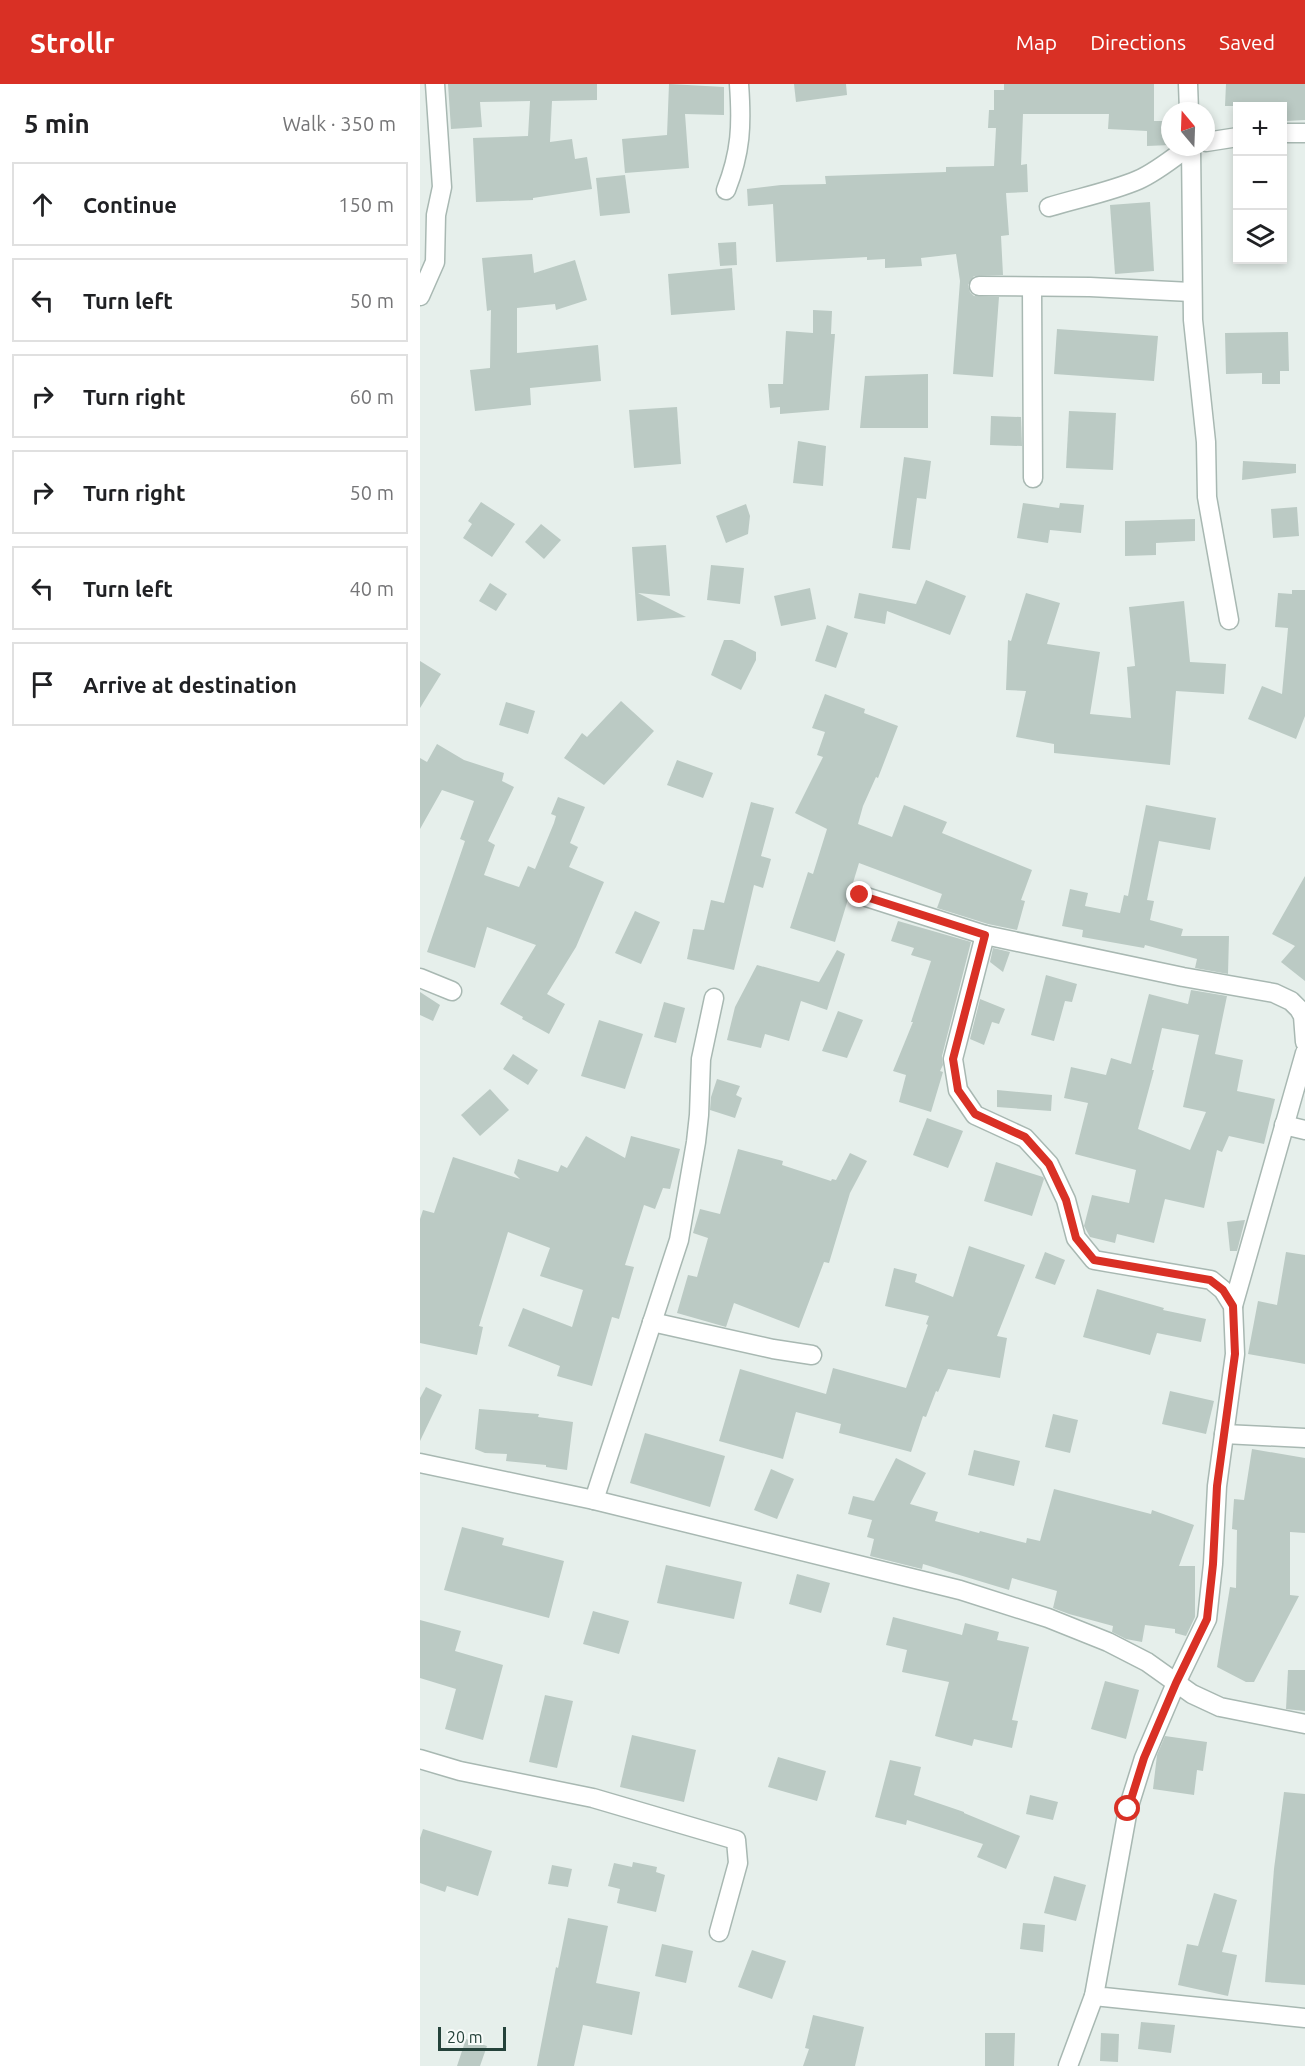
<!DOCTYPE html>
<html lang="en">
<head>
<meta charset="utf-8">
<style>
  :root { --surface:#fff; --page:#f6f6f6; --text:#202124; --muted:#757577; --line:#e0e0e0; --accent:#d93025 }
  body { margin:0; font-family:Ubuntu,sans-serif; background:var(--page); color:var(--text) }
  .controls { position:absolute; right:18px; top:18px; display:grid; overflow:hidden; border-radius:0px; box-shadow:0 3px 9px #0003 }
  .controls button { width:54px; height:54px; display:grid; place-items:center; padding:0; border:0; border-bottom:2px solid var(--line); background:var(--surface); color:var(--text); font:30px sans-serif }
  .compass { position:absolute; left:741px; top:18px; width:54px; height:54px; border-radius:50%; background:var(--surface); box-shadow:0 3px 9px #0003; rotate:341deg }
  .scale { position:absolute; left:18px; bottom:15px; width:68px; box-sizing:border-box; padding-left:6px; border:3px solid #24423a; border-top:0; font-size:16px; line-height:21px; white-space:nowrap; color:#24423a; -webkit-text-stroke:4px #f7fbf9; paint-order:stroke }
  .stop { position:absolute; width:18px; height:18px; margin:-14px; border:4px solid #d93025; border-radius:50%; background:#fff }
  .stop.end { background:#d93025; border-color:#fff; box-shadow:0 2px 6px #0008 }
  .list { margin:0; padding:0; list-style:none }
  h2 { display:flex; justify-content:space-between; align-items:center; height:78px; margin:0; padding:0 24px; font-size:26px }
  h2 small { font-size:20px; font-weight:400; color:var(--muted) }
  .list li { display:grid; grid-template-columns:39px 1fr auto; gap:18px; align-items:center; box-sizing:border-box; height:84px; margin:0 12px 12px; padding:0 12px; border:2px solid var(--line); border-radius:0px }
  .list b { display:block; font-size:22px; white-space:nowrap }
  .list em { font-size:20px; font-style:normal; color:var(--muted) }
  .icon { flex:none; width:33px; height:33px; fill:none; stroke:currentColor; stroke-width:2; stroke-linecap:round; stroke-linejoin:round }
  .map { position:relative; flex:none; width:885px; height:1982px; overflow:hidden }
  header { display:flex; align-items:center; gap:36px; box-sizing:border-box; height:84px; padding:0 30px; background:var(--accent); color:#fff }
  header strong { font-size:28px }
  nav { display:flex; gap:33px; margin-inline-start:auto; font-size:21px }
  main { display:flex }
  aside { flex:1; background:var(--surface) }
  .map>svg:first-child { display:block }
  .building { fill:#bbcac4; fill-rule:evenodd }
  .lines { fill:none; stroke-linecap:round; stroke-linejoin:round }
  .minor-casing { stroke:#a8b8b2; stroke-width:21 }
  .minor { stroke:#fff; stroke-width:18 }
  .route { stroke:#d93025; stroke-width:8 }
</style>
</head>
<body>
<header>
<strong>Strollr</strong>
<nav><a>Map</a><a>Directions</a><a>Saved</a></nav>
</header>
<main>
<aside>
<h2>5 min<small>Walk · 350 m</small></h2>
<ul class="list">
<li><svg class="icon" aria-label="ahead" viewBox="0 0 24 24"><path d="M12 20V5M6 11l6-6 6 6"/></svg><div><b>Continue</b></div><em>150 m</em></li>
<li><svg class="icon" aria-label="left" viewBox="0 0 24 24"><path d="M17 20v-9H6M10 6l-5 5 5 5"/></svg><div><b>Turn left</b></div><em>50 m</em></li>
<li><svg class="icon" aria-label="right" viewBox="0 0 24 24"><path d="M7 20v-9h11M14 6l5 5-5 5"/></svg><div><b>Turn right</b></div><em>60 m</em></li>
<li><svg class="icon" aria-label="right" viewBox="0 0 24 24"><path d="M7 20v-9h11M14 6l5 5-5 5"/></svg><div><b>Turn right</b></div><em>50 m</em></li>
<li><svg class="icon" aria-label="left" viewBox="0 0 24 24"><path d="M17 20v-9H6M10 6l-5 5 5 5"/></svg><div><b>Turn left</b></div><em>40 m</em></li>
<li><svg class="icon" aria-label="arrive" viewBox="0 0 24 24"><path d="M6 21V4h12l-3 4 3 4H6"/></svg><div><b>Arrive at destination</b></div></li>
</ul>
</aside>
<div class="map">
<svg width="885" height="1982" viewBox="0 0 885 1982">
  <rect width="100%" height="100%" fill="#e6efeb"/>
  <g class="building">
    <path d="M 28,0 L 177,0 L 177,16 L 132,17 L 130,58 L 152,55 L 155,75 L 167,73 L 172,105 L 113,114 L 113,116 L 56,118 L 53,54 L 108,52 L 110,17 L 60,18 L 62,43 L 31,45 Z"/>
    <path d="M 249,0 L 304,3 L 304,31 L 265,30 L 269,84 L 205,89 L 202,55 L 247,51 Z"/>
    <path d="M 374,0 L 426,0 L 427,11 L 376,18 Z"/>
    <path d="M 584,0 L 734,0 L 734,37 L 750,37 L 750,61 L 727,62 L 727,47 L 688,45 L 689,30 L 603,30 L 601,81 L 607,80 L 608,108 L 586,109 L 589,151 L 581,152 L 583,191 L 554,192 L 548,201 L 550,208 L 554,212 L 579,213 L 573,293 L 533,290 L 540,197 L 536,170 L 501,174 L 502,182 L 465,184 L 465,175 L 447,176 L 447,173 L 356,178 L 353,120 L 328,122 L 327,105 L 361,101 L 406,100 L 405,92 L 526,88 L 526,83 L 574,82 L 576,44 L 568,44 L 569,26 L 574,26 L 574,6 L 584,6 Z"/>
    <path d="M 806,0 L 885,0 L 885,36 L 866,37 L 865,22 L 805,22 Z"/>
    <path d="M 205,91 L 210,129 L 180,132 L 176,94 Z"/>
    <path d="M 730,118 L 734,187 L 695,190 L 690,121 Z"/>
    <path d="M 316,158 L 317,181 L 300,182 L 298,159 Z"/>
    <path d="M 112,170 L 114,189 L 155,176 L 167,216 L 136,226 L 135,220 L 97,224 L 97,269 L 178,261 L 181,297 L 110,304 L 111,321 L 55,327 L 50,286 L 70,284 L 71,226 L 67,227 L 62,174 Z"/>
    <path d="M 312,184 L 315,226 L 251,231 L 248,190 Z"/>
    <path d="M 393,226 L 412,227 L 411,250 L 415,250 L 409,326 L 360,330 L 360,323 L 350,324 L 348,300 L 363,300 L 366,247 L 393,249 Z"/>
    <path d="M 637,245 L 738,252 L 734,297 L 634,290 Z"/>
    <path d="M 868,248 L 869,287 L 860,287 L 860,300 L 842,300 L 842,289 L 806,290 L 805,249 Z"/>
    <path d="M 508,290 L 508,344 L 440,344 L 445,292 Z"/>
    <path d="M 257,323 L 261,380 L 214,384 L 209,326 Z"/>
    <path d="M 649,327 L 696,329 L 693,386 L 646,384 Z"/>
    <path d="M 571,332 L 601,333 L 602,362 L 570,361 Z"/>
    <path d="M 378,357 L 406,362 L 403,402 L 373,399 Z"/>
    <path d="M 484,373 L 511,377 L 506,415 L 497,414 L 490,466 L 472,464 Z"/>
    <path d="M 823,377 L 876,380 L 876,389 L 822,396 Z"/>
    <path d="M 61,418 L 95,440 L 72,473 L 43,454 L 52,440 L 48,437 Z"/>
    <path d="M 603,419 L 639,424 L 640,419 L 664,421 L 661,449 L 630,446 L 628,459 L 597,454 Z"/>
    <path d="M 326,420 L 330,432 L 328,450 L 306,459 L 296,432 Z"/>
    <path d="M 877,423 L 879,452 L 853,454 L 851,425 Z"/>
    <path d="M 775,435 L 775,457 L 736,459 L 736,471 L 705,472 L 705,437 Z"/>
    <path d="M 121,440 L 141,456 L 124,475 L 105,458 Z"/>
    <path d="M 246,461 L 250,512 L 218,509 L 266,533 L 217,537 L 212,463 Z"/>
    <path d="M 291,481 L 324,484 L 320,520 L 287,516 Z"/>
    <path d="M 506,496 L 546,512 L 530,551 L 467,527 L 465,540 L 434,534 L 439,509 L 496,520 Z"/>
    <path d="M 70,499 L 87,510 L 76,527 L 59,517 Z"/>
    <path d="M 390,504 L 396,535 L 361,542 L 354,512 Z"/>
    <path d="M 872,506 L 885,506 L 885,632 L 876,655 L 828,635 L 842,602 L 862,610 L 868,544 L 855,543 L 858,509 L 872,510 Z"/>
    <path d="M 606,509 L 640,519 L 627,560 L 680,568 L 670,630 L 711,634 L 707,583 L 715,582 L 709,523 L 764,517 L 770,578 L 806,580 L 804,610 L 756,607 L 750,681 L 634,669 L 634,660 L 596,653 L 606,607 L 586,606 L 588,556 L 591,557 Z"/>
    <path d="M 407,541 L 428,549 L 416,584 L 395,577 Z"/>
    <path d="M 304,556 L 312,556 L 336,568 L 336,576 L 321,606 L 291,591 Z"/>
    <path d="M 0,577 L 21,590 L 0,624 Z"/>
    <path d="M 405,610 L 445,625 L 444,629 L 478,642 L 458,694 L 456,693 L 443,722 L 438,740 L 472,753 L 484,721 L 527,738 L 522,749 L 612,786 L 601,816 L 605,817 L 597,846 L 568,840 L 517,824 L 522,810 L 439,779 L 415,858 L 370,844 L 388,788 L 393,790 L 407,745 L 375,729 L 403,673 L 397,671 L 405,648 L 392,644 Z"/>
    <path d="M 201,617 L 234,647 L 184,701 L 144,674 L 162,649 L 167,653 Z"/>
    <path d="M 86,618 L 115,627 L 108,650 L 79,641 Z"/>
    <path d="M 17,660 L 44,676 L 84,689 L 82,697 L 94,703 L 68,757 L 75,761 L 64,791 L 99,803 L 108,782 L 115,785 L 134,739 L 136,732 L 131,730 L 138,713 L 165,723 L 150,759 L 158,763 L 149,783 L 184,798 L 156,863 L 127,910 L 145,920 L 129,950 L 102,935 L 103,933 L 80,920 L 116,861 L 67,843 L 55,884 L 7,868 L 45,757 L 40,755 L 54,717 L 22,706 L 0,745 L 0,674 L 7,678 Z"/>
    <path d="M 257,676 L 293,689 L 283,714 L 247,701 Z"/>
    <path d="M 331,718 L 354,724 L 341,772 L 351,775 L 343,804 L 334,801 L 314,886 L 267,875 L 273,845 L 284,846 L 291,816 L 304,819 Z"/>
    <path d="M 726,721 L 796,734 L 790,766 L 739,757 L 727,816 L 734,817 L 730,836 L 763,845 L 761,852 L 809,852 L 808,890 L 775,884 L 777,875 L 725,861 L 724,864 L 662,853 L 663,846 L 642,842 L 650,805 L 668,809 L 665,822 L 700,829 L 704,811 L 708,812 Z"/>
    <path d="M 885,792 L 885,897 L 861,878 L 875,862 L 852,850 Z"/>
    <path d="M 215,827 L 240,838 L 221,880 L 195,869 Z"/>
    <path d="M 478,837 L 551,858 L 522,972 L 523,981 L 520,987 L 523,988 L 511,1028 L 479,1018 L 486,991 L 473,987 L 493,938 L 491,938 L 511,877 L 491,871 L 494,864 L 471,857 Z"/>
    <path d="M 573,864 L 590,868 L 583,888 L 570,878 Z"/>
    <path d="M 417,866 L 425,870 L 407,926 L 381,917 L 369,957 L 345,950 L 341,964 L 307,956 L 315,923 L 337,881 L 399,898 Z"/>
    <path d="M 626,891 L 657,900 L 652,918 L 645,917 L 634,957 L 611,951 Z"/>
    <path d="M 771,906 L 807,912 L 795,970 L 823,976 L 817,1007 L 855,1015 L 844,1060 L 809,1052 L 802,1068 L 797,1066 L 784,1124 L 745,1115 L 734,1159 L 697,1150 L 695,1159 L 670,1153 L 664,1142 L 672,1111 L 709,1119 L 716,1086 L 655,1070 L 668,1019 L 644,1014 L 651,983 L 686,991 L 691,974 L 711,980 L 729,910 L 768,920 ZM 742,944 L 779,951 L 763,1023 L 786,1028 L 770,1066 L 718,1045 L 734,986 L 732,986 Z"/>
    <path d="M 0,908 L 20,921 L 13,937 L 0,931 Z"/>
    <path d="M 560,915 L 585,925 L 579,940 L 572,938 L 564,961 L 550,955 Z"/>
    <path d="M 244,918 L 265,924 L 256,959 L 234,953 Z"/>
    <path d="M 418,927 L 443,936 L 427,974 L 402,967 Z"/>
    <path d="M 179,936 L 223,950 L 205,1005 L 161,992 Z"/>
    <path d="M 93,970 L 118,986 L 108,1001 L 83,985 Z"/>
    <path d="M 297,995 L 320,1002 L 316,1011 L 322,1014 L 315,1034 L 290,1026 L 291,1013 Z"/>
    <path d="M 70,1005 L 89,1026 L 60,1052 L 41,1031 Z"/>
    <path d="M 577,1006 L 632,1011 L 631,1027 L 577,1023 Z"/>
    <path d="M 507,1034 L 543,1047 L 528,1084 L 493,1071 Z"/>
    <path d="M 166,1052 L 205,1074 L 211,1052 L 260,1065 L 250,1105 L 243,1104 L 235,1125 L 224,1121 L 205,1181 L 214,1183 L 199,1235 L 192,1233 L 172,1302 L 137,1292 L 140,1282 L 88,1262 L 103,1224 L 152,1243 L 163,1206 L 120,1192 L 130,1164 L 88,1148 L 59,1242 L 63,1243 L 57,1271 L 0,1259 L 0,1135 L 3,1126 L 14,1129 L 33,1073 L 100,1095 L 94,1089 L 98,1075 L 138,1088 L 141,1081 L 147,1084 Z"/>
    <path d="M 318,1065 L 363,1077 L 362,1081 L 411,1097 L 412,1095 L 416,1096 L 430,1069 L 447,1077 L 430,1109 L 409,1179 L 404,1178 L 379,1244 L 314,1219 L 306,1243 L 257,1229 L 268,1191 L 277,1193 L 288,1154 L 273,1149 L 280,1125 L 300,1130 Z"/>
    <path d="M 576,1078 L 623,1093 L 624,1095 L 612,1132 L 564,1117 Z"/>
    <path d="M 825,1136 L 817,1167 L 810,1167 L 807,1138 Z"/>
    <path d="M 549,1162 L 605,1181 L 577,1252 L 587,1254 L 580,1294 L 528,1285 L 518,1308 L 516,1307 L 506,1333 L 503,1332 L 491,1368 L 419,1349 L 421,1340 L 376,1328 L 363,1375 L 299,1357 L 320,1285 L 406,1310 L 413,1284 L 486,1304 L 508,1241 L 506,1240 L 509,1232 L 465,1222 L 474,1184 L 497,1190 L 495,1198 L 533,1213 Z"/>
    <path d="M 625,1168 L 645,1176 L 635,1201 L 615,1194 Z"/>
    <path d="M 866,1168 L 885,1171 L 885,1280 L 828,1270 L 838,1217 L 857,1221 Z"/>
    <path d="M 677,1205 L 744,1224 L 743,1226 L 786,1235 L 781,1258 L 737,1249 L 730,1271 L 663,1253 Z"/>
    <path d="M 6,1303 L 22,1311 L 0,1357 L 0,1314 Z"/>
    <path d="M 750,1307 L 794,1317 L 786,1350 L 742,1340 Z"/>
    <path d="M 59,1325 L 119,1330 L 118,1333 L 153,1338 L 147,1386 L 126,1383 L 126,1381 L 86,1377 L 87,1370 L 65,1369 L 55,1365 Z"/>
    <path d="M 633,1330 L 658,1336 L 650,1369 L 625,1363 Z"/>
    <path d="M 225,1349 L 305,1372 L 290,1423 L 210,1399 Z"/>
    <path d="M 832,1365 L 885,1374 L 885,1449 L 870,1448 L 870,1511 L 879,1512 L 834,1598 L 826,1598 L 797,1583 L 810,1503 L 816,1504 L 817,1446 L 812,1445 L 814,1415 L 824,1416 Z"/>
    <path d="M 554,1366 L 600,1377 L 594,1402 L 548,1391 Z"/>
    <path d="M 476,1374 L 506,1389 L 490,1420 L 518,1428 L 515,1437 L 559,1449 L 560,1447 L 606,1459 L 607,1454 L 620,1457 L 634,1405 L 731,1430 L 732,1426 L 774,1441 L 759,1482 L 775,1482 L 775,1533 L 766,1552 L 755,1549 L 755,1545 L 725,1541 L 722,1558 L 706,1555 L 692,1548 L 693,1542 L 649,1530 L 633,1524 L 637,1507 L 592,1494 L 589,1506 L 503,1480 L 502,1485 L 450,1472 L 454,1455 L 447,1453 L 452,1436 L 428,1430 L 433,1412 L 454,1417 Z"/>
    <path d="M 351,1385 L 374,1395 L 357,1435 L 334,1426 Z"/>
    <path d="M 42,1443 L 84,1454 L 82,1461 L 144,1477 L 129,1534 L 24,1506 Z"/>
    <path d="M 246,1481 L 322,1498 L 314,1535 L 237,1519 Z"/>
    <path d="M 377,1490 L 410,1499 L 401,1529 L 369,1520 Z"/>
    <path d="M 173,1527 L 209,1537 L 199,1570 L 163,1560 Z"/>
    <path d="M 473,1533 L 542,1551 L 545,1539 L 579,1548 L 577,1556 L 609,1563 L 592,1636 L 598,1637 L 592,1664 L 554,1655 L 552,1662 L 515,1652 L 529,1598 L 482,1588 L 487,1566 L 466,1561 Z"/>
    <path d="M 0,1536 L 41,1547 L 35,1567 L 83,1581 L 63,1656 L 25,1645 L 36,1605 L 0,1594 Z"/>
    <path d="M 868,1586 L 885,1586 L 885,1627 L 866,1625 Z"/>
    <path d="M 685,1597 L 719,1606 L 706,1655 L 671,1645 Z"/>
    <path d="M 125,1611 L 153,1617 L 137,1684 L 109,1678 Z"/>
    <path d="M 212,1651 L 276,1666 L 264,1718 L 200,1703 Z"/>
    <path d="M 745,1652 L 787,1658 L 783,1687 L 777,1686 L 774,1711 L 733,1705 L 737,1671 Z"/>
    <path d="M 358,1673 L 406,1687 L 397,1717 L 348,1703 Z"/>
    <path d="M 470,1676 L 501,1683 L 494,1711 L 544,1728 L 544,1729 L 600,1752 L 586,1785 L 557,1773 L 563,1760 L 487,1736 L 486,1741 L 455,1733 Z"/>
    <path d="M 864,1708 L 885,1710 L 885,1901 L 845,1898 L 854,1785 Z"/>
    <path d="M 610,1711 L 638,1718 L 633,1736 L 606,1730 Z"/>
    <path d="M 3,1745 L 72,1767 L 58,1812 L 27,1802 L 25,1808 L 0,1799 L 0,1754 Z"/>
    <path d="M 213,1778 L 237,1783 L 236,1788 L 245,1791 L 236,1828 L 197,1819 L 200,1805 L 188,1802 L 194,1779 L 212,1783 Z"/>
    <path d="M 132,1781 L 152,1785 L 148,1803 L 128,1800 Z"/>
    <path d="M 634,1792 L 666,1801 L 656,1837 L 624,1829 Z"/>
    <path d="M 794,1809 L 817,1816 L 802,1868 L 817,1871 L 808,1912 L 758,1901 L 767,1860 L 778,1862 Z"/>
    <path d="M 148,1834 L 188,1842 L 176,1899 L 220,1908 L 212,1951 L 163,1941 L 154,1982 L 117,1982 L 136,1883 L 138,1884 Z"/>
    <path d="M 603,1839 L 625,1841 L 623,1868 L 600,1865 Z"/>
    <path d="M 242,1860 L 273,1867 L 266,1899 L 235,1892 Z"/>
    <path d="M 332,1866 L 366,1877 L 352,1915 L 318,1903 Z"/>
    <path d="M 393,1931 L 444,1943 L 435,1982 L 383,1982 L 389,1965 L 385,1964 Z"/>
    <path d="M 721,1938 L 755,1941 L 751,1969 L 718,1965 Z"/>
    <path d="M 565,1949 L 595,1949 L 594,1982 L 565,1982 Z"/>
    <path d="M 681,1949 L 699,1950 L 698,1978 L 680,1977 Z"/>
    <path d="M 46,1955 L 67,1962 L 60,1982 L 37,1982 Z"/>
  </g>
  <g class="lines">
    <defs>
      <g id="minor">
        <path d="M 768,0 L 769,27"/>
        <path d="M 862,49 L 885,49"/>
        <path d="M 786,58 L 818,53"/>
        <path d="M 771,63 L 773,236 L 786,358 L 787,413 L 809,536"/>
        <path d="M 306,106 C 321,68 322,41 319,0"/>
        <path d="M 629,123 C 658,114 690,108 718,96 C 736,88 752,75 768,63"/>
        <path d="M 559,202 L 670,203 L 771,208"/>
        <path d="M 612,203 L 613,394"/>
        <path d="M 0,212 L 15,178 L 16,131 L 22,103 L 15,0"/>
        <path d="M 440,811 L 565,851 L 763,893 L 854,909 L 871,917 L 879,925 L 883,932 L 885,958"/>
        <path d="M 565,851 L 533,975 L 538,1006 L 555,1031 L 605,1054 L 629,1080 L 646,1116 L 656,1154 L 674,1176 L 791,1196 L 803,1206 L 813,1222 L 815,1270 L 797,1402 L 793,1480 L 787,1535 L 756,1599 L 724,1674 L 708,1725 L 674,1912 L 885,1934"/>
        <path d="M 0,894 L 32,907"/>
        <path d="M 864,1041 L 885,1046"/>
        <path d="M 813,1222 L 885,969"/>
        <path d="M 232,1238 L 353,1265 L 392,1271"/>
        <path d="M 804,1350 L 885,1354"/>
        <path d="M 0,1379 L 174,1416 L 540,1506 L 628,1534 L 688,1558 L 727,1578 L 772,1610 L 800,1623 L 885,1640"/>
        <path d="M 174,1416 L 259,1156 L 276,1058 L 279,1031 L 281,975 L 294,914"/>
        <path d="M 0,1675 L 40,1687 L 173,1714 L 316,1756 L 318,1779 L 299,1848"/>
        <path d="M 648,1982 L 674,1912"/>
      </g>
    </defs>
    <use href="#minor" class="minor-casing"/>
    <use href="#minor" class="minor"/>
  </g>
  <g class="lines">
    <path class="route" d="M 440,811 L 565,851 L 533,975 L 538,1006 L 555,1030 L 605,1053 L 629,1080 L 646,1116 L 656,1154 L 674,1176 L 790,1196 L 803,1206 L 813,1222 L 815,1270 L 797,1402 L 793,1480 L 787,1535 L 756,1599 L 724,1674 L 708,1725"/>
  </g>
</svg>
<div class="controls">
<button>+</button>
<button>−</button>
<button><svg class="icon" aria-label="layers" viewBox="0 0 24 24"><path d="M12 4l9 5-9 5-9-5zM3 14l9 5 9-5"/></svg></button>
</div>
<svg class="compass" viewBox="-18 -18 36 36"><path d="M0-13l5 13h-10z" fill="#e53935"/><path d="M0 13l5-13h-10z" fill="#757577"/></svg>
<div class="scale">20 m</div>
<div class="stop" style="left:708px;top:1725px"></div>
<div class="stop end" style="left:440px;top:811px"></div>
</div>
</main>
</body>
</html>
